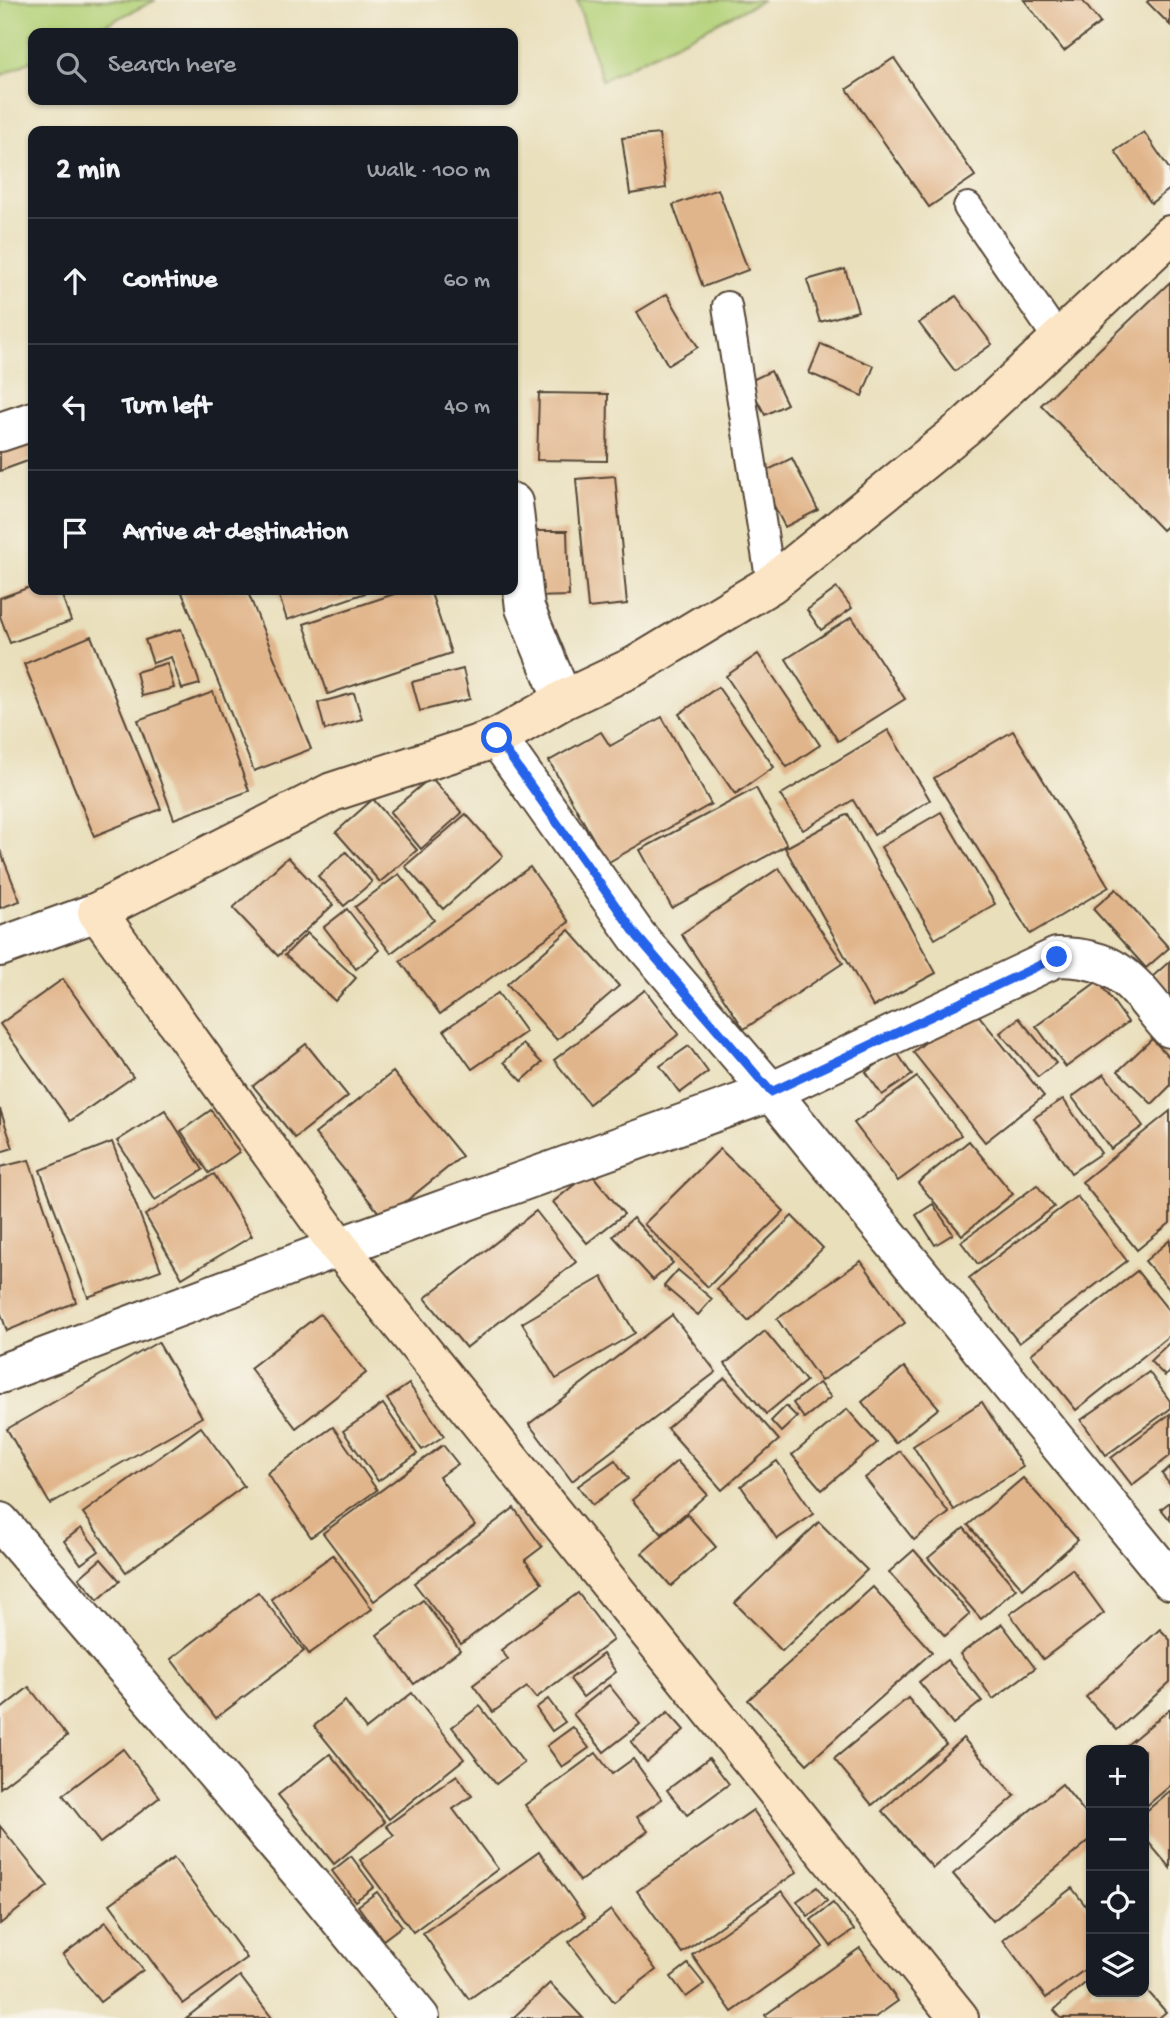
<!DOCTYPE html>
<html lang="en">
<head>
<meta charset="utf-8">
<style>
  :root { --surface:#171b24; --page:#20242c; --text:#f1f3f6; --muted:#9ea1a6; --line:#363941 }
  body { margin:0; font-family:"Gochi Hand",sans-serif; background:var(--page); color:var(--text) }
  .controls { position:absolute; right:21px; bottom:21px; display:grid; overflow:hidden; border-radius:14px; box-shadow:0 2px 5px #0004 }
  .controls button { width:63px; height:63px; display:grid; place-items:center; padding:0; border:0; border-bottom:2px solid var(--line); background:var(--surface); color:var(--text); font:35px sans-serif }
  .stop { position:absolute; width:21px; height:21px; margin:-16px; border:5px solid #2563eb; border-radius:50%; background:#fff }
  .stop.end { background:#2563eb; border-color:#fff; box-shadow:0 2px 7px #0008 }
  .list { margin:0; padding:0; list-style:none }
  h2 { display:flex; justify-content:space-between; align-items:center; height:91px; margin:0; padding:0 28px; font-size:30px }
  h2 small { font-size:23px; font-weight:400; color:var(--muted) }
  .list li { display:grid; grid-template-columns:46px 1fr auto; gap:21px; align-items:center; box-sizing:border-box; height:126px; padding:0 28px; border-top:2px solid var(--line) }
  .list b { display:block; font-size:26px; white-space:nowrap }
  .list em { font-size:23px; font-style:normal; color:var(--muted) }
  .icon { flex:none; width:38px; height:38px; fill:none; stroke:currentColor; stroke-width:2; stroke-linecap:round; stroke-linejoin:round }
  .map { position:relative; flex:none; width:1170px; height:2018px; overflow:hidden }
  .search { position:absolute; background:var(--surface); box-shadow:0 2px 5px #0004; left:28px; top:28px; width:490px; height:77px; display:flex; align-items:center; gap:18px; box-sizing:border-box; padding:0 24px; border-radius:14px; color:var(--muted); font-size:26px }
  .panel { position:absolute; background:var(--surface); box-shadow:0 2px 5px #0004; left:28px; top:126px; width:490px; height:469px; border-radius:14px }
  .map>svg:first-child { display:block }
  .green { fill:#b3d178; stroke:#777e4b; stroke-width:2 }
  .building { fill:#e1b58b }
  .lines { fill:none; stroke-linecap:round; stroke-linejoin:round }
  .lane-casing { stroke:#554536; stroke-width:32 }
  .street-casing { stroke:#554536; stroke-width:42 }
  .secondary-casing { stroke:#554536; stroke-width:42 }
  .lane { stroke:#fff; stroke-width:28 }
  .street { stroke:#fff; stroke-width:38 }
  .secondary { stroke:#fce5c4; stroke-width:38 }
  .route { stroke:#2563eb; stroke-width:9 }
</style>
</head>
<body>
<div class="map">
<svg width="1170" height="2018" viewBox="0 0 1170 2018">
  <rect width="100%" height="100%" fill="#f7f3e8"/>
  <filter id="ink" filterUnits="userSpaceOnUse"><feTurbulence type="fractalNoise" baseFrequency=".0143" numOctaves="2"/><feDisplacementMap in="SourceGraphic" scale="14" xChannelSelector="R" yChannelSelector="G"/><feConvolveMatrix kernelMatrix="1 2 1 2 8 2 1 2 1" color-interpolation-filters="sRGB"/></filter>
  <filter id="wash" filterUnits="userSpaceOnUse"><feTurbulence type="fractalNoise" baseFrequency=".00686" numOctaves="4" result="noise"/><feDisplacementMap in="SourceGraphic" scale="28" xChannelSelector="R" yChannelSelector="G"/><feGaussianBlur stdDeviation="1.57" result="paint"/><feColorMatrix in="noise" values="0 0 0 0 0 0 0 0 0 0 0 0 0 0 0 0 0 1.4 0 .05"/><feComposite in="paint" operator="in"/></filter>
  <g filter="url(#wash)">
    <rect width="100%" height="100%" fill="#e9dfbb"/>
    <g class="green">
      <path d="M 0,0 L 156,0 L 88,33 L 33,33 L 33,60 L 0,76 Z"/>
      <path d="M 577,0 L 763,0 L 602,80 Z"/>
    </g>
    <g id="blocks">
      <g class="building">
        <path d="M 1024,0 L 1082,0 L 1100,23 L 1064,51 Z"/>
        <path d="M 1149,0 L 1170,0 L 1170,25 L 1147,2 Z"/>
        <path d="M 894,58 L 975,176 L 929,207 L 847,89 Z"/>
        <path d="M 1144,132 L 1170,170 L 1170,189 L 1151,203 L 1115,151 Z"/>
        <path d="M 659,134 L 666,188 L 630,194 L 622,138 Z"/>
        <path d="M 718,189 L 748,270 L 703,287 L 673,205 Z"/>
        <path d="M 845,269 L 858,311 L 820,322 L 807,280 Z"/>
        <path d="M 1170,282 L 1170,523 L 1162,530 L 1041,405 Z"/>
        <path d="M 667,294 L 698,347 L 668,365 L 637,312 Z"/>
        <path d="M 956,296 L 992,344 L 955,371 L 919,323 Z"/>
        <path d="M 821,344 L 874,366 L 862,396 L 809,373 Z"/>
        <path d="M 771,371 L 787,404 L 765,415 L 748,382 Z"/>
        <path d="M 539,393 L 608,394 L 607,461 L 537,460 Z"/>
        <path d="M 27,437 L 33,459 L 0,471 L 0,447 Z"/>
        <path d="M 792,458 L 818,510 L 785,527 L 758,475 Z"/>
        <path d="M 615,476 L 627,604 L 588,608 L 576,479 Z"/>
        <path d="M 531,531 L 567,531 L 569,596 L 532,597 Z"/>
        <path d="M 33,586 L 33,590 L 60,590 L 71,621 L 10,643 L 0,616 L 0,598 Z"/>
        <path d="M 837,588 L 852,608 L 821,630 L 807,610 Z"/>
        <path d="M 181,590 L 247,590 L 311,749 L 254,771 Z"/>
        <path d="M 277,590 L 374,590 L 287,620 Z"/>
        <path d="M 406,590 L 430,590 L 451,653 L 328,694 L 304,624 Z"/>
        <path d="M 852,617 L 905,699 L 838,741 L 786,659 Z"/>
        <path d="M 181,629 L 200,684 L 182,689 L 171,657 L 153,663 L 145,640 Z"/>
        <path d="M 91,636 L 161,809 L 94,836 L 24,664 Z"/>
        <path d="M 758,654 L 820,745 L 787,767 L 726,676 Z"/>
        <path d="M 167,663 L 174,688 L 142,696 L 136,672 Z"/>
        <path d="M 463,669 L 470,699 L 420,711 L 412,682 Z"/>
        <path d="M 718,687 L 774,767 L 735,794 L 679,714 Z"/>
        <path d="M 213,692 L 249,791 L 174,819 L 138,720 Z"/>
        <path d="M 354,693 L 362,719 L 325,730 L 318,703 Z"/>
        <path d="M 662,717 L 711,804 L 607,863 L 549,761 L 601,732 L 610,746 Z"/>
        <path d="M 888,730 L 930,800 L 874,835 L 853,800 L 803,830 L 780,795 Z"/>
        <path d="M 1013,731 L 1109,887 L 1030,934 L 934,778 Z"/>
        <path d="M 431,777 L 462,813 L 421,849 L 390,812 Z"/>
        <path d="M 756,788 L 787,845 L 672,908 L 640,850 Z"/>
        <path d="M 373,799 L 417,850 L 380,882 L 336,832 Z"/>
        <path d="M 941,812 L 995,904 L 935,939 L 881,847 Z"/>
        <path d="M 466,814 L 503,856 L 443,909 L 405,866 Z"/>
        <path d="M 848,814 L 936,973 L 873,1007 L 785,848 Z"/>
        <path d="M 0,850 L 20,901 L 0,908 Z"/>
        <path d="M 346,852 L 372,882 L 344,906 L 318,876 Z"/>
        <path d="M 288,857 L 333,905 L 278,956 L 233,908 Z"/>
        <path d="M 530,867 L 569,922 L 440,1014 L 400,961 Z"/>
        <path d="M 779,868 L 843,963 L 744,1029 L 681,934 Z"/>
        <path d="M 399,874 L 434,920 L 391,953 L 355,907 Z"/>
        <path d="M 1116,889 L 1169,948 L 1146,968 L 1093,909 Z"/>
        <path d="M 347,909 L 379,950 L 356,969 L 324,927 Z"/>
        <path d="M 569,930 L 619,986 L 557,1040 L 507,984 Z"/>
        <path d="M 307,933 L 356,978 L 335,1001 L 285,955 Z"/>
        <path d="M 1170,961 L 1170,998 L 1152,977 Z"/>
        <path d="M 63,979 L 133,1077 L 70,1121 L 0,1024 Z"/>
        <path d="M 1098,981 L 1128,1022 L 1066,1067 L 1036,1026 Z"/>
        <path d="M 645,990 L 679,1034 L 589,1104 L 554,1060 Z"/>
        <path d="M 498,993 L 526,1032 L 472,1069 L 444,1030 Z"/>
        <path d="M 971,1006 L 1044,1096 L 985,1142 L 913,1052 Z"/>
        <path d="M 1019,1018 L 1056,1063 L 1038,1077 L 1000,1033 Z"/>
        <path d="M 1152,1039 L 1170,1058 L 1170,1086 L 1152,1104 L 1118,1071 Z"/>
        <path d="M 306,1044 L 348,1096 L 295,1138 L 253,1086 Z"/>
        <path d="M 523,1044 L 542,1063 L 522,1081 L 504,1062 Z"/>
        <path d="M 689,1046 L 708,1072 L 680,1093 L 660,1066 Z"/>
        <path d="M 896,1051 L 912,1075 L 882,1095 L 866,1072 Z"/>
        <path d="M 393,1072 L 462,1156 L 384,1219 L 315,1134 Z"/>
        <path d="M 1104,1074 L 1143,1126 L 1111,1149 L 1072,1097 Z"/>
        <path d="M 917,1077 L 961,1135 L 898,1181 L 854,1123 Z"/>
        <path d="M 1063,1099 L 1101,1153 L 1071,1173 L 1034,1118 Z"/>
        <path d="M 0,1109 L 13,1148 L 0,1152 Z"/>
        <path d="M 165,1110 L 203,1170 L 155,1200 L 117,1141 Z"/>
        <path d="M 211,1110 L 239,1152 L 209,1173 L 181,1131 Z"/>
        <path d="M 1170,1111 L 1170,1223 L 1137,1250 L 1082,1182 Z"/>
        <path d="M 969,1141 L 1013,1194 L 962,1235 L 918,1183 Z"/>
        <path d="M 112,1142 L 161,1270 L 88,1297 L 40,1170 Z"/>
        <path d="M 720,1149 L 784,1211 L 708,1287 L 644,1224 Z"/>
        <path d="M 29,1160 L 76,1302 L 7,1331 L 0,1311 L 0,1167 Z"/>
        <path d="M 590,1172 L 624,1214 L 587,1243 L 553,1202 Z"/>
        <path d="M 214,1174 L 252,1236 L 182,1278 L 145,1215 Z"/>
        <path d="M 1037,1185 L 1054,1207 L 978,1264 L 961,1242 Z"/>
        <path d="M 1077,1196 L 1127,1261 L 1019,1343 L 969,1278 Z"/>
        <path d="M 933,1204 L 953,1234 L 935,1245 L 916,1215 Z"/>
        <path d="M 536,1211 L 576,1262 L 466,1348 L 425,1298 Z"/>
        <path d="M 792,1216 L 823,1248 L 748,1321 L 717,1289 Z"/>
        <path d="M 633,1218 L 673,1263 L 653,1280 L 613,1236 Z"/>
        <path d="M 1170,1240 L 1170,1290 L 1145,1261 Z"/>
        <path d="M 861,1261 L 905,1323 L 821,1381 L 777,1319 Z"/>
        <path d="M 678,1270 L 712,1299 L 698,1315 L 664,1286 Z"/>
        <path d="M 1137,1271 L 1170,1312 L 1170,1335 L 1076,1410 L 1031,1354 Z"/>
        <path d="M 602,1277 L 635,1333 L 556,1379 L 522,1323 Z"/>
        <path d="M 320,1314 L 366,1373 L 296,1428 L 250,1368 Z"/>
        <path d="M 672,1315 L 716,1372 L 572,1481 L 529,1424 Z"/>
        <path d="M 765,1331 L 806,1381 L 766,1414 L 725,1364 Z"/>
        <path d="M 158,1342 L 202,1417 L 50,1504 L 7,1429 Z"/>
        <path d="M 1170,1342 L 1170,1372 L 1165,1376 L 1150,1361 Z"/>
        <path d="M 904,1367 L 939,1408 L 895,1443 L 862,1402 Z"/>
        <path d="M 1149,1372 L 1170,1401 L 1170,1409 L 1106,1455 L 1081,1420 Z"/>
        <path d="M 725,1378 L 779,1440 L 722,1490 L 667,1428 Z"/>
        <path d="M 819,1383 L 831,1397 L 804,1418 L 793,1403 Z"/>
        <path d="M 409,1384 L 444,1436 L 422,1450 L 387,1399 Z"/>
        <path d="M 982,1402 L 1023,1467 L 954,1510 L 913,1446 Z"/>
        <path d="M 383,1404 L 417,1454 L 378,1481 L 343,1431 Z"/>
        <path d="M 786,1406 L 797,1417 L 781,1432 L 771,1421 Z"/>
        <path d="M 847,1409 L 877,1443 L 822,1490 L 792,1455 Z"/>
        <path d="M 1170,1414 L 1170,1456 L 1132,1485 L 1111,1458 Z"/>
        <path d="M 201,1427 L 244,1486 L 126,1572 L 83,1513 Z"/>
        <path d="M 333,1427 L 377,1490 L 311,1537 L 267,1473 Z"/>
        <path d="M 443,1445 L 458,1464 L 439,1477 L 475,1525 L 374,1601 L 323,1533 Z"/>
        <path d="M 900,1451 L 949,1513 L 914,1540 L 865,1478 Z"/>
        <path d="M 615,1460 L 628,1479 L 592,1505 L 578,1486 Z"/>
        <path d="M 677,1461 L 707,1494 L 662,1534 L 632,1500 Z"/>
        <path d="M 777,1461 L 814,1514 L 777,1539 L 741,1486 Z"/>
        <path d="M 1170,1467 L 1170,1485 L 1162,1474 Z"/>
        <path d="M 1023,1478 L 1078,1540 L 1023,1589 L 968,1525 Z"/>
        <path d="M 1170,1502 L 1170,1520 L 1161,1509 Z"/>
        <path d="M 514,1508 L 542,1547 L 525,1560 L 542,1583 L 461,1644 L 414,1583 Z"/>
        <path d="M 687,1514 L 716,1547 L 671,1586 L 642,1553 Z"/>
        <path d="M 819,1522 L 867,1570 L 782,1651 L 735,1603 Z"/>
        <path d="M 81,1528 L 99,1551 L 81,1564 L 64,1541 Z"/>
        <path d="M 964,1528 L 1016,1589 L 981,1619 L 928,1558 Z"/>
        <path d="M 914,1550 L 970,1614 L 945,1636 L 889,1572 Z"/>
        <path d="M 333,1555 L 372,1609 L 309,1654 L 271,1599 Z"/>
        <path d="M 101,1559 L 120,1581 L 98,1600 L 79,1578 Z"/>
        <path d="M 1072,1569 L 1104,1613 L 1043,1659 L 1010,1614 Z"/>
        <path d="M 873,1587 L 932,1652 L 807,1764 L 748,1700 Z"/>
        <path d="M 258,1592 L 304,1651 L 216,1718 L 171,1659 Z"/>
        <path d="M 578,1593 L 613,1640 L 536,1698 L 527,1687 L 493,1712 L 473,1685 L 508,1659 L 501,1650 Z"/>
        <path d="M 423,1600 L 460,1650 L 414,1684 L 377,1635 Z"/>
        <path d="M 1002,1624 L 1035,1668 L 993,1699 L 960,1654 Z"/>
        <path d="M 1160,1629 L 1170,1640 L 1170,1682 L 1117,1730 L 1086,1697 Z"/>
        <path d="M 603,1654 L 616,1672 L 583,1697 L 570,1679 Z"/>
        <path d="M 947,1660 L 982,1701 L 953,1724 L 919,1682 Z"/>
        <path d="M 609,1685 L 640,1724 L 604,1752 L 573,1714 Z"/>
        <path d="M 29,1687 L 67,1736 L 0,1788 L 0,1710 Z"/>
        <path d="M 412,1693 L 464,1759 L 389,1819 L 314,1726 L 345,1701 L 366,1729 Z"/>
        <path d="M 908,1698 L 946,1744 L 872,1805 L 834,1759 Z"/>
        <path d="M 548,1699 L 565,1722 L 552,1731 L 536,1708 Z"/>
        <path d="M 480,1706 L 524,1763 L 496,1784 L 452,1727 Z"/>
        <path d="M 1170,1709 L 1170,1786 L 1144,1808 L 1144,1750 L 1121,1750 Z"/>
        <path d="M 668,1712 L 684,1730 L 647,1762 L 631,1742 Z"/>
        <path d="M 573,1727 L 589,1748 L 562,1767 L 547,1746 Z"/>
        <path d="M 963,1738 L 1015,1796 L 933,1868 L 882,1811 Z"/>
        <path d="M 123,1749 L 160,1797 L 100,1843 L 63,1795 Z"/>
        <path d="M 596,1753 L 612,1774 L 633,1759 L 662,1799 L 637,1817 L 648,1831 L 580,1881 L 525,1805 Z"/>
        <path d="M 330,1754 L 385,1822 L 334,1864 L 278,1795 Z"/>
        <path d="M 709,1758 L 729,1784 L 687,1815 L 667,1790 Z"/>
        <path d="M 457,1775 L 472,1796 L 453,1809 L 498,1869 L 413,1932 L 360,1860 L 394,1835 L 386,1826 Z"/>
        <path d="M 1062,1784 L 1091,1820 L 1091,1839 L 993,1921 L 953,1874 Z"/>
        <path d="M 1170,1791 L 1170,1868 L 1144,1837 L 1144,1813 Z"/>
        <path d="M 753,1810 L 797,1872 L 682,1953 L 637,1891 Z"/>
        <path d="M 0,1826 L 48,1886 L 0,1924 Z"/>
        <path d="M 539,1852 L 585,1917 L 469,1999 L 423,1933 Z"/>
        <path d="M 351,1856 L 374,1887 L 355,1901 L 332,1871 Z"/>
        <path d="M 174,1858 L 247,1958 L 183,2004 L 110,1904 Z"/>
        <path d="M 817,1887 L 827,1901 L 808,1916 L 797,1901 Z"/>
        <path d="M 1072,1888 L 1091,1913 L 1091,1965 L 1046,1998 L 1003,1940 Z"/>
        <path d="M 782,1891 L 823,1947 L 732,2012 L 692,1955 Z"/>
        <path d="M 377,1892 L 402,1926 L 383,1940 L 358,1906 Z"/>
        <path d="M 833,1903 L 854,1930 L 831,1946 L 811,1920 Z"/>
        <path d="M 611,1910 L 656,1970 L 614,2002 L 569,1942 Z"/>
        <path d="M 106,1922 L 143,1970 L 100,2002 L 63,1955 Z"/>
        <path d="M 860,1948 L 898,2001 L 874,2018 L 767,2018 L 765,2015 Z"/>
        <path d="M 688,1964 L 704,1984 L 686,1997 L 671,1977 Z"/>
        <path d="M 240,1976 L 272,2018 L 186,2018 Z"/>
        <path d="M 1091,1978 L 1091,1992 L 1144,1992 L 1144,1987 L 1166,2012 L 1159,2018 L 1061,2018 L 1054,2010 Z"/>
        <path d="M 550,1983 L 583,2018 L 513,2018 Z"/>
      </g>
    </g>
  </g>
  <g filter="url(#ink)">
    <use href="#blocks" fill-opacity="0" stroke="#554536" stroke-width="2"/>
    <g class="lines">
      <defs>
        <g id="lane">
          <path d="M 968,207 L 1058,339"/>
          <path d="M 727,306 L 771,584"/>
        </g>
        <g id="street">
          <path d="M 0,432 L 33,421"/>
          <path d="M 513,503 L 525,608 L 563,700"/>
          <path d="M 497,738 L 637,936 L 771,1092 L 1170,1580"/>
          <path d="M 0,947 L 97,912"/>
          <path d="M 0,1374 L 339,1247 L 771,1092 L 1057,957 C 1121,957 1132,984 1170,1028"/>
          <path d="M 0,1522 L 319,1894 L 420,2018"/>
        </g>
        <path id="secondary" d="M 959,2018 L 339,1247 L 97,912 L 332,792 L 497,738 L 563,700 L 635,666 L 771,584 L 965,427 L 1170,235"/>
      </defs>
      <use href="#lane" class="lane-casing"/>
      <use href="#street" class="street-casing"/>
      <use href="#secondary" class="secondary-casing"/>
      <use href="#lane" class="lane"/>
      <use href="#street" class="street"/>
      <use href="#secondary" class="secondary"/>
    </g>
  </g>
  <g class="lines" filter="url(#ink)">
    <path class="route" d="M 497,738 L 637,936 L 771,1092 L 1057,957"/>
  </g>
</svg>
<div class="controls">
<button>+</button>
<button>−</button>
<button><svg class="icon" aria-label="locate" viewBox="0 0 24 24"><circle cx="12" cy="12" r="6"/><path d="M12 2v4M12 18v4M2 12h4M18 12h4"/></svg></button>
<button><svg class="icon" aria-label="layers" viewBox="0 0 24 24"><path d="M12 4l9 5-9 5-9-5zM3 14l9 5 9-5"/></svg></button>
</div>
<div class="stop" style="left:497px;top:738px"></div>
<div class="stop end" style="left:1057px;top:957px"></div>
<div class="search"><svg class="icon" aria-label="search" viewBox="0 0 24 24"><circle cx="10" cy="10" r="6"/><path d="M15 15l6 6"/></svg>Search here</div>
<section class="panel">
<h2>2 min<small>Walk · 100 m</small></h2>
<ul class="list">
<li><svg class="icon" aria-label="ahead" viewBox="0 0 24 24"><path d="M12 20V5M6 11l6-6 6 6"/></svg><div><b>Continue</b></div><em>60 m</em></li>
<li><svg class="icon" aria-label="left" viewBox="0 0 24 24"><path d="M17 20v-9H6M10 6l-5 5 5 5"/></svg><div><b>Turn left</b></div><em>40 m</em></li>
<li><svg class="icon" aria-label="arrive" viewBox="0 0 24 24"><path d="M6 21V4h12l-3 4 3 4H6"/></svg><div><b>Arrive at destination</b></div></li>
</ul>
</section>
</div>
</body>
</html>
